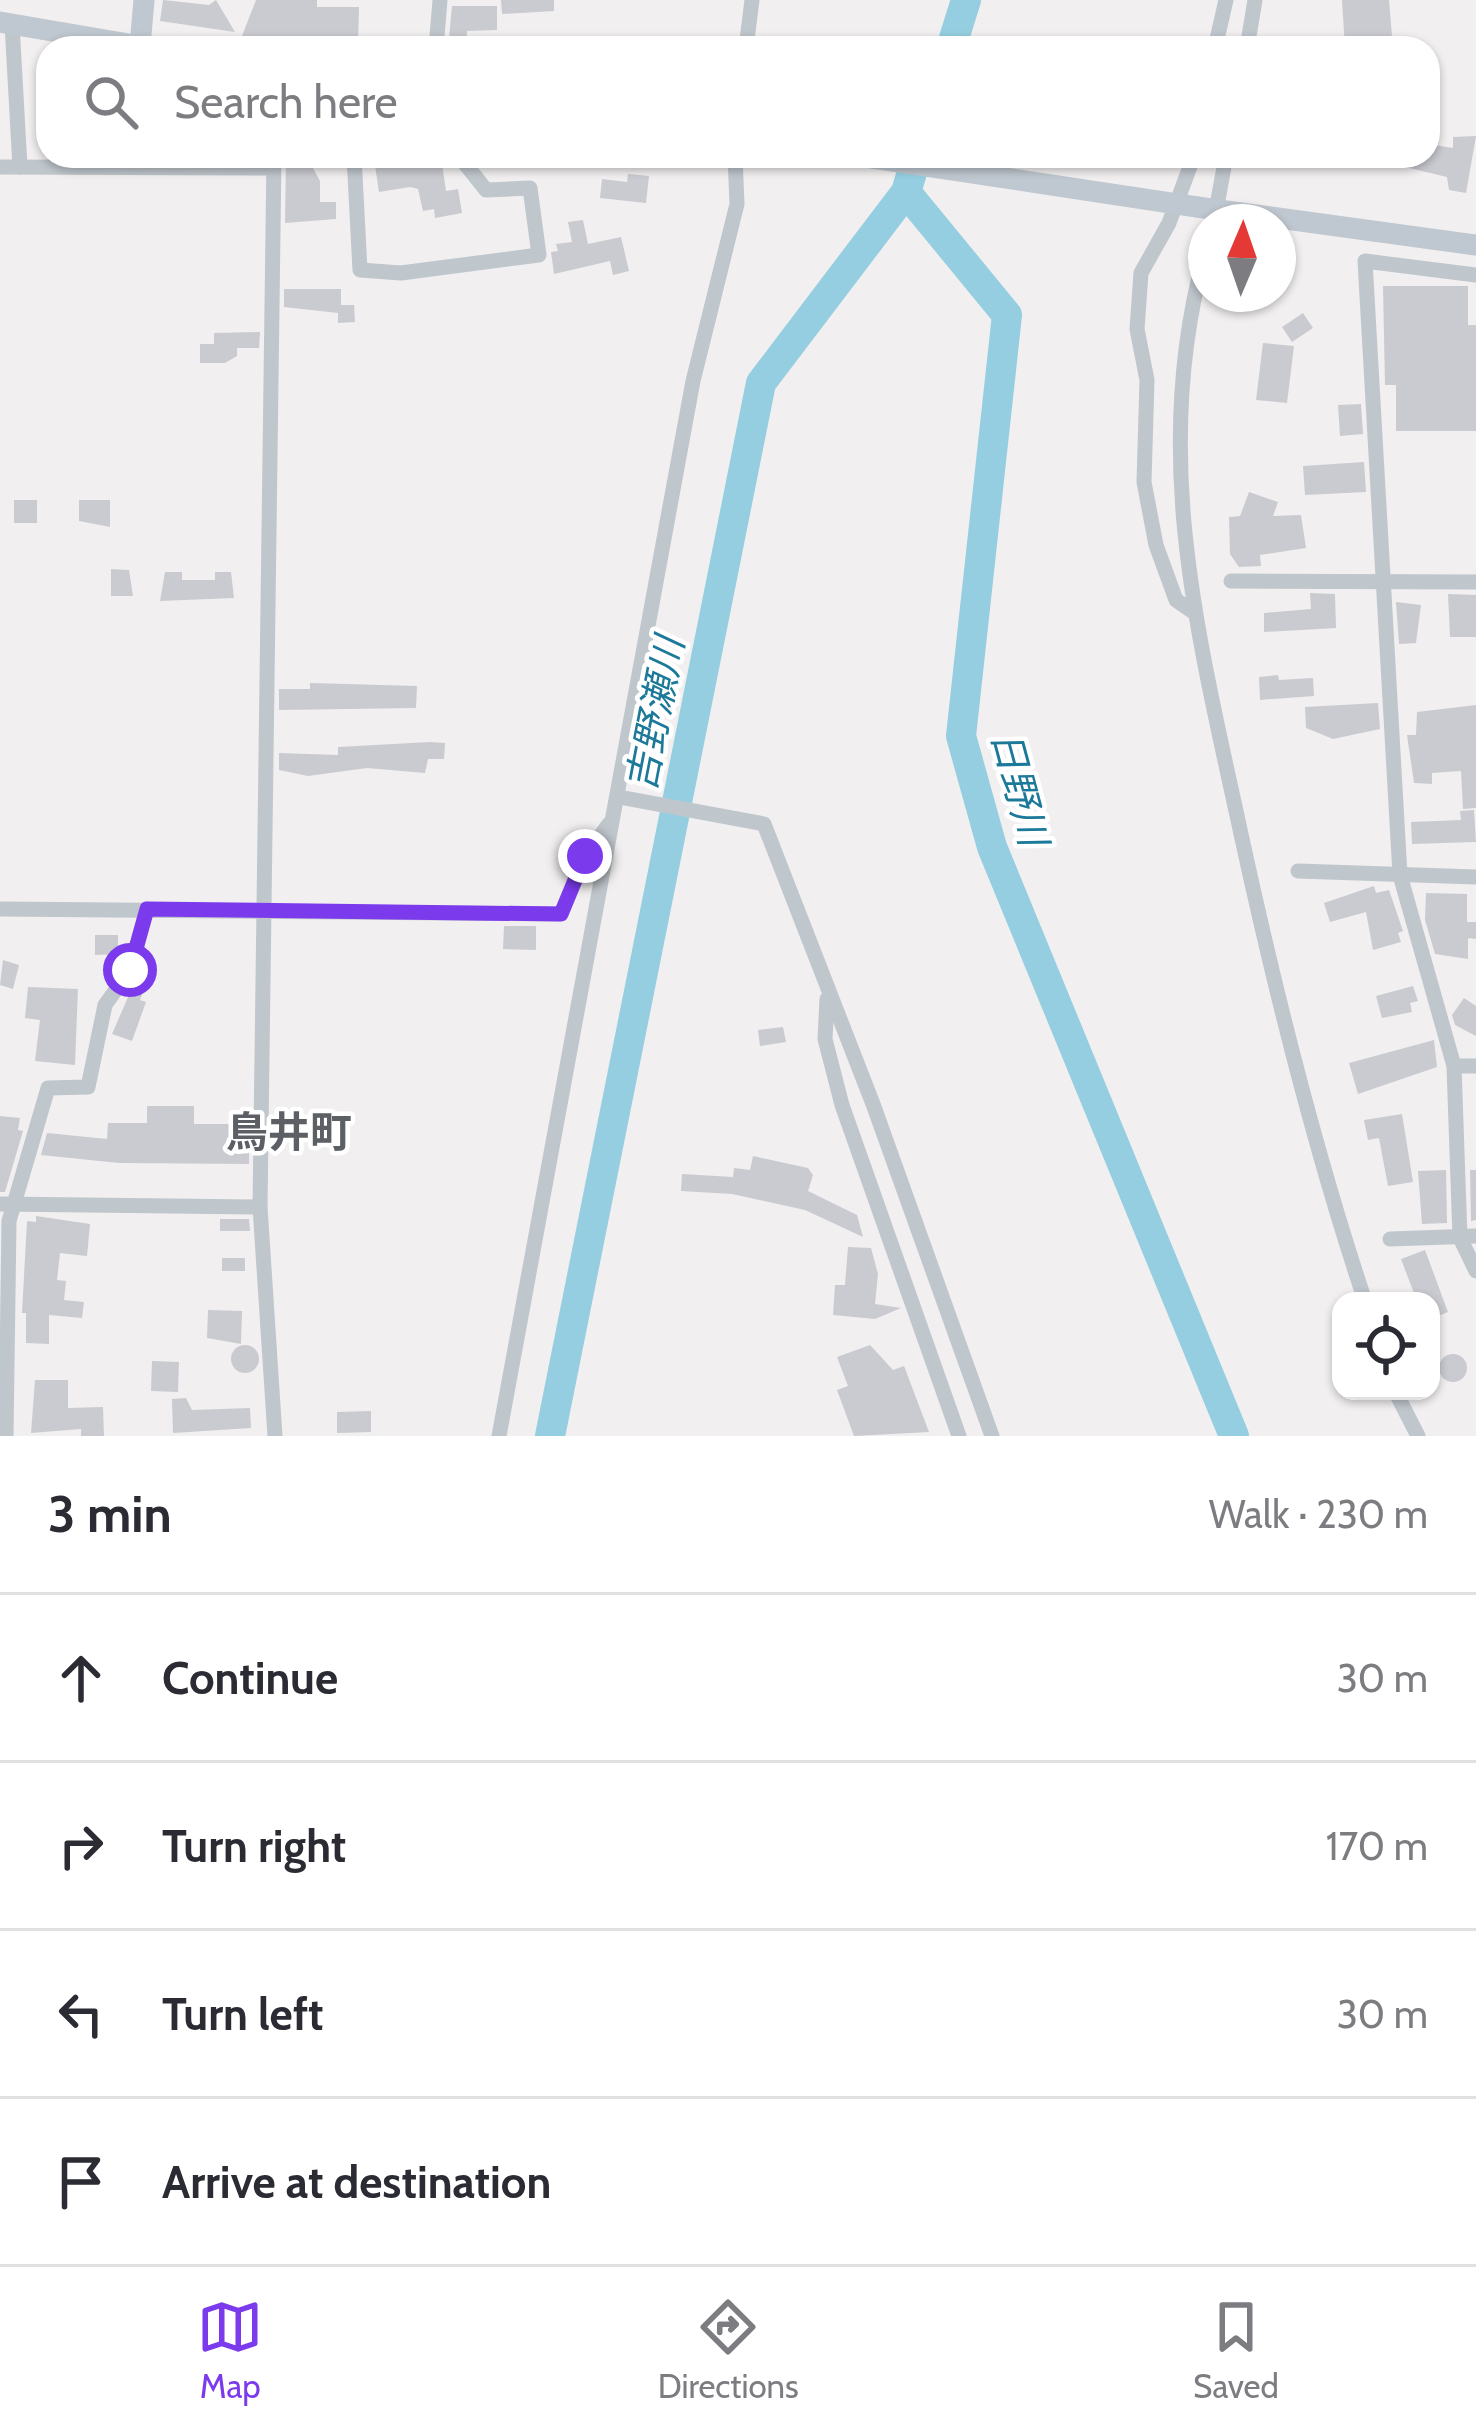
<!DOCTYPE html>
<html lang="en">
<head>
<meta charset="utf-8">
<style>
  :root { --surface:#fff; --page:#f2f2f3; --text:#2b2b33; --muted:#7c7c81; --line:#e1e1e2; --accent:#7c3aed }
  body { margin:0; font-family:Cabin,"Noto Sans JP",sans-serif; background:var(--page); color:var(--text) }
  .controls { position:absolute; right:36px; bottom:36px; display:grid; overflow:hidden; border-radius:24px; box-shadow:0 3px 9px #0004 }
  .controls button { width:108px; height:108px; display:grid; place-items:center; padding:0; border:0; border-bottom:3px solid var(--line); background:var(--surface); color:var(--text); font:60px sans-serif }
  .compass { position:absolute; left:1188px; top:204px; width:108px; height:108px; border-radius:50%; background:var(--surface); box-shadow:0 3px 9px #0004; rotate:2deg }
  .stop { position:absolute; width:36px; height:36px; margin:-27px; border:9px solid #7c3aed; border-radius:50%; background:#fff }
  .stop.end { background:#7c3aed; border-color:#fff; box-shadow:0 3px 12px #0008 }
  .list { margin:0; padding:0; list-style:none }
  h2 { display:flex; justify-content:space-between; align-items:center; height:156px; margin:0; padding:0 48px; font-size:51px }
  h2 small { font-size:39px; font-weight:400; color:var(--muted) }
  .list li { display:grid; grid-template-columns:78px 1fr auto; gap:36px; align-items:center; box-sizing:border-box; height:168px; padding:0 48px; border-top:3px solid var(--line) }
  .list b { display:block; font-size:45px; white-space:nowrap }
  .list em { font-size:39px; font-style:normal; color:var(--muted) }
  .icon { flex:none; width:66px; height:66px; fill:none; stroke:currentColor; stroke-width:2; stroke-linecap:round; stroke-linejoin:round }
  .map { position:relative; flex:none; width:1476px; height:1436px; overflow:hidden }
  .search { position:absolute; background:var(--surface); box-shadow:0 3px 9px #0004; left:36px; right:36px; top:36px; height:132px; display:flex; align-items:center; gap:30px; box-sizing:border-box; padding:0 42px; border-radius:36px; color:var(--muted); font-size:45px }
  .sheet { height:828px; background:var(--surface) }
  nav { display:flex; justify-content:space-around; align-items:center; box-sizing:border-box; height:168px; border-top:3px solid var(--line); background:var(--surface); font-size:33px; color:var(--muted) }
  nav a { display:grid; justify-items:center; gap:6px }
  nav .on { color:var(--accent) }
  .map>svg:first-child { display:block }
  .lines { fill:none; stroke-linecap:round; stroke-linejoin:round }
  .river { stroke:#95cee1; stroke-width:30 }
  .building { fill:#cacbd1 }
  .street { stroke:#bfc6cc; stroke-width:15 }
  .secondary { stroke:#bfc7d0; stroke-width:21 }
  .secondary-bridge { stroke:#bfc7d0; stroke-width:21 }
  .route { stroke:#7c3aed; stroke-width:15 }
  .labels { text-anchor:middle; stroke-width:9; stroke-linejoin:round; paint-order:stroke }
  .water-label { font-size:39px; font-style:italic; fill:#1d7999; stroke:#fff }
  .quarter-label { font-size:42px; font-weight:bold; fill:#5c5f63; stroke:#fff }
</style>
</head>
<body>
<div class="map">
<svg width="1476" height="1436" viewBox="0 0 1476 1436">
  <rect width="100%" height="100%" fill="#f1efef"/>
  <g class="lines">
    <g class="river">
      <path d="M 951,48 L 966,0"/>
      <path d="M 906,192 L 1007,315 L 961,736 L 992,847 L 1234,1436"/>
      <path d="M 550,1436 L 761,383 L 906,192 L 917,156"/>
    </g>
  </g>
  <g class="building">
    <path d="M 163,0 L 209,5 L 216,0 L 235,32 L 160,21 Z"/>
    <path d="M 256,0 L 317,0 L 317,7 L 359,7 L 358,46 L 287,48 L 242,36 Z"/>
    <path d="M 501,0 L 554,0 L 554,11 L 502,14 Z"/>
    <path d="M 1342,0 L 1389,0 L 1393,48 L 1345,48 Z"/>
    <path d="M 452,6 L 497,6 L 497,30 L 467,31 L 467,38 L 449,38 Z"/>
    <path d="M 1476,136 L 1466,193 L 1449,190 L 1447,177 L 1405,167 L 1407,156 L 1428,156 L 1428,144 L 1453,148 L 1453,137 Z"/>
    <path d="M 286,156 L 305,156 L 305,168 L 313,168 L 320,181 L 320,202 L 336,202 L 336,219 L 285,223 Z"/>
    <path d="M 432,156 L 434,166 L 442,164 L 446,191 L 458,189 L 462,213 L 435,218 L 434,209 L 423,211 L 418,189 L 410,187 L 379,192 L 374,159 Z"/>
    <path d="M 628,174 L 649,176 L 646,203 L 600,198 L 602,179 L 627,182 Z"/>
    <path d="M 583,220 L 588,244 L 621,237 L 629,271 L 613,275 L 610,261 L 554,274 L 551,252 L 558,251 L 556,244 L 572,242 L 568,222 Z"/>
    <path d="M 1383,286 L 1468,286 L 1468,325 L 1476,325 L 1476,431 L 1396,431 L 1396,385 L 1385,385 Z"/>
    <path d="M 284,289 L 341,289 L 341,305 L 354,305 L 355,322 L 338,323 L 338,313 L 284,307 Z"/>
    <path d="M 1303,313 L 1313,328 L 1292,342 L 1282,327 Z"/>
    <path d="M 260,332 L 259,348 L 237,348 L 237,356 L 225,363 L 200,363 L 200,344 L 214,344 L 214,333 Z"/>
    <path d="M 1263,343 L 1294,346 L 1287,403 L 1256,400 Z"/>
    <path d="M 1361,404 L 1363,434 L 1340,436 L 1338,405 Z"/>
    <path d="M 1364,462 L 1366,492 L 1305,495 L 1303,466 Z"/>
    <path d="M 1249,492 L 1278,502 L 1273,516 L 1301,515 L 1306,548 L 1260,555 L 1261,566 L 1239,567 L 1230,554 L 1229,517 L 1240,516 Z"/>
    <rect x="14" y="500" width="23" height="23"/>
    <path d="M 79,500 L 110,500 L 110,527 L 79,521 Z"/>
    <path d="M 111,569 L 129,570 L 133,596 L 111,596 Z"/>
    <path d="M 165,572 L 182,572 L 182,580 L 215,580 L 215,572 L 231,572 L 234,598 L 160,601 Z"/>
    <path d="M 1310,593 L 1335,594 L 1336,628 L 1264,632 L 1264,613 L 1311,609 Z"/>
    <path d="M 1448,594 L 1476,595 L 1476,637 L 1450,637 Z"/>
    <path d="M 1396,602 L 1421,605 L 1416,643 L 1399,644 Z"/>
    <path d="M 1278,675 L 1279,680 L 1313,678 L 1314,696 L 1260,700 L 1259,677 Z"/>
    <path d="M 310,683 L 417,686 L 416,708 L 279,710 L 279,689 L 310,689 Z"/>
    <path d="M 1378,703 L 1380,729 L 1333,739 L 1306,728 L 1305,707 Z"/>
    <path d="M 1476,705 L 1476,808 L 1463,809 L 1461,771 L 1432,773 L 1432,784 L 1414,783 L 1407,735 L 1416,735 L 1417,712 Z"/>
    <path d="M 430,742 L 445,743 L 444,759 L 428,759 L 425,773 L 367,768 L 308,776 L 279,770 L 279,753 L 338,755 L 338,747 Z"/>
    <path d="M 1474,810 L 1476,842 L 1412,844 L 1411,822 L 1461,820 L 1460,811 Z"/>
    <path d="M 1374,886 L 1376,893 L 1389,890 L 1403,931 L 1398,933 L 1401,942 L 1373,950 L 1366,912 L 1330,922 L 1324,903 Z"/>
    <path d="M 1426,893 L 1467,894 L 1467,922 L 1476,922 L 1476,939 L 1468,938 L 1468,959 L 1435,954 L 1425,920 Z"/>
    <path d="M 504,926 L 536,926 L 536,950 L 503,949 Z"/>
    <path d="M 95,935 L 118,935 L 118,954 L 95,955 Z"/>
    <path d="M 3,960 L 19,965 L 13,989 L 0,985 Z"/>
    <path d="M 1413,986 L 1418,1001 L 1410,1003 L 1412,1012 L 1382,1018 L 1376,996 Z"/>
    <path d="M 28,987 L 78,989 L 75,1065 L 35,1061 L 40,1020 L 25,1018 Z"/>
    <path d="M 132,988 L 143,992 L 140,1000 L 146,1002 L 132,1041 L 112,1034 Z"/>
    <path d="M 1464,998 L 1476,1006 L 1476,1036 L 1455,1025 L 1452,1015 Z"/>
    <path d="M 783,1027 L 786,1042 L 760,1046 L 758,1030 Z"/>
    <path d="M 1434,1040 L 1437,1067 L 1358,1094 L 1349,1063 Z"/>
    <path d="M 147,1106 L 194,1106 L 194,1124 L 249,1124 L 249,1164 L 119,1163 L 41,1155 L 47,1133 L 107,1139 L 108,1123 L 147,1123 Z"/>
    <path d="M 1402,1114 L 1413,1182 L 1388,1186 L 1379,1138 L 1368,1140 L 1364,1120 Z"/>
    <path d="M 0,1116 L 20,1118 L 18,1130 L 23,1131 L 5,1192 L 0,1192 Z"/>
    <path d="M 753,1156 L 808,1168 L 813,1175 L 808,1191 L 857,1215 L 863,1237 L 805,1210 L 732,1194 L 681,1191 L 682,1174 L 733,1177 L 734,1168 L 750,1170 Z"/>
    <path d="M 1446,1170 L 1447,1223 L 1422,1224 L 1418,1171 Z"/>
    <path d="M 1470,1170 L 1476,1170 L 1476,1220 L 1471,1221 Z"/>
    <path d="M 36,1216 L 90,1224 L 87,1256 L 60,1253 L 57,1280 L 66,1281 L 64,1300 L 84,1302 L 82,1318 L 49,1315 L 49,1344 L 26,1343 L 26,1313 L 22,1313 L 27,1221 L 36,1222 Z"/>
    <path d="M 220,1219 L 249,1219 L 250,1231 L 220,1231 Z"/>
    <path d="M 848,1247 L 871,1248 L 878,1274 L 875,1304 L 901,1308 L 875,1319 L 833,1315 L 835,1285 L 845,1285 Z"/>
    <path d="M 1425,1250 L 1448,1312 L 1431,1319 L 1431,1301 L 1417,1301 L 1401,1259 Z"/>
    <rect x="222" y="1258" width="23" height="13"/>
    <path d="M 208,1310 L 242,1311 L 241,1344 L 207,1338 Z"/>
    <path d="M 870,1345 L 893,1370 L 904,1366 L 929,1432 L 854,1436 L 837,1390 L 848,1386 L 837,1357 Z"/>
    <circle cx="245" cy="1359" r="14"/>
    <circle cx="1453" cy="1368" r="14"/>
    <path d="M 152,1361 L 179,1362 L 178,1392 L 151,1391 Z"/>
    <path d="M 35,1380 L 68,1380 L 68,1408 L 103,1407 L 104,1436 L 81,1436 L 81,1429 L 31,1433 Z"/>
    <path d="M 186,1398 L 192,1410 L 250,1408 L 251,1428 L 173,1433 L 172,1399 Z"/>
    <path d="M 371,1411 L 371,1432 L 337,1433 L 337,1412 Z"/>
  </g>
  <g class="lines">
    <g class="street">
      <path d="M 12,24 L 20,167"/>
      <path d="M 436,48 L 440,0"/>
      <path d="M 746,48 L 752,0"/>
      <path d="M 1215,48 L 1226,0"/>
      <path d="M 1247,48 L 1255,0"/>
      <path d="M 274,156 L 260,1207 L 275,1436"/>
      <path d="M 354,156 L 360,270 L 401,273 L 539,255 L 530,188 L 486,190 L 459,156"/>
      <path d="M 0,167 L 273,168"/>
      <path d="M 1214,222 L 1226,156"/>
      <path d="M 1206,250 C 1149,451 1198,635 1241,834 C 1275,991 1314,1148 1365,1301"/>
      <path d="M 1476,275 L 1365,261 L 1400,875 L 1454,1066 L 1460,1238 L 1476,1271"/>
      <path d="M 1231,581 L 1476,582"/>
      <path d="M 1192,611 L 1176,600 L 1156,545 L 1144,482 L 1147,380 L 1137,329 L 1141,273 L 1169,223 L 1194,156"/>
      <path d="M 619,797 L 764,824 L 873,1104 L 992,1436"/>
      <path d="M 1298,871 L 1476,877"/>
      <path d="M 0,909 L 561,914 L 585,857 L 609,824"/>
      <path d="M 827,999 L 825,1039 L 842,1105 L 959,1436"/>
      <path d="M 1454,1066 L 1476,1066"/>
      <path d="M 0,1204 L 260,1207"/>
      <path d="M 1390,1239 L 1476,1236"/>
      <path d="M 1395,1391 L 1418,1436"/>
      <path d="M 6,1436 L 9,1221 L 48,1088 L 88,1087 L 105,1005 L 130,970 L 147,909"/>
      <path d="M 499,1436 L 693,381 L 737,204 L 735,156"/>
    </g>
    <g class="secondary">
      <path d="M 0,22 L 152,48"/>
      <path d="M 140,46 L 144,0"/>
      <path d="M 1197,207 L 1476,245"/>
    </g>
    <path class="secondary-bridge" d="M 859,156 L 1197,207"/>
  </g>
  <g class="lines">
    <path class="route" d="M 130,970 L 147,909 L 561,914 L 585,856"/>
  </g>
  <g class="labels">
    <g class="water-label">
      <text transform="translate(655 714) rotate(-79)" y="14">吉野瀬川</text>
      <text transform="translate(1020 788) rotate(75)" y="14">日野川</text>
    </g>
    <g class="quarter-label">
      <text x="289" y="1147">鳥井町</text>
    </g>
  </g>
</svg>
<div class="controls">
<button><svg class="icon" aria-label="locate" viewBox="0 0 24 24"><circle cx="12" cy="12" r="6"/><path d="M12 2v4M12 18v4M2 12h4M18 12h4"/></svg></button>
</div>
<svg class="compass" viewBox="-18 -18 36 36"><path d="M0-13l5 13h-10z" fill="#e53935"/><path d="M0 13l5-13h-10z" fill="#7c7c81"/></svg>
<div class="stop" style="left:130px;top:970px"></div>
<div class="stop end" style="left:585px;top:856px"></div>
<div class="search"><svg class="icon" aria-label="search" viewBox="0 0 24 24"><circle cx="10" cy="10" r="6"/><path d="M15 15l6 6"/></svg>Search here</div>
</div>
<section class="sheet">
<h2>3 min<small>Walk · 230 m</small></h2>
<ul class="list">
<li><svg class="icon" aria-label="ahead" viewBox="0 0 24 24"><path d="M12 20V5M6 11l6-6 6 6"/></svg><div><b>Continue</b></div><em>30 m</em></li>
<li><svg class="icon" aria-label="right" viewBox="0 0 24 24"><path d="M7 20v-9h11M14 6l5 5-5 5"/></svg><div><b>Turn right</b></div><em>170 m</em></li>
<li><svg class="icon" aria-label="left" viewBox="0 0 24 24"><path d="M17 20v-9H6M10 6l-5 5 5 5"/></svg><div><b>Turn left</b></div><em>30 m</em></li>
<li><svg class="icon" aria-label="arrive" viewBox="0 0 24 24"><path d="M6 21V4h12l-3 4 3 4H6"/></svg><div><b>Arrive at destination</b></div></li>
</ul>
</section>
<nav>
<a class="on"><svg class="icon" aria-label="map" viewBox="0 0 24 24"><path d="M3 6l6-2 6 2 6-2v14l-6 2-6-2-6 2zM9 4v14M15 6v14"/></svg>Map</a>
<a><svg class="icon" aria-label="directions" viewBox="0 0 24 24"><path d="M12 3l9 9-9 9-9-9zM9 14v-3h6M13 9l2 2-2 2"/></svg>Directions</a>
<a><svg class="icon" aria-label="saved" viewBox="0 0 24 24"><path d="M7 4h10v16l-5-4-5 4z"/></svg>Saved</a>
</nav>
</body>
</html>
